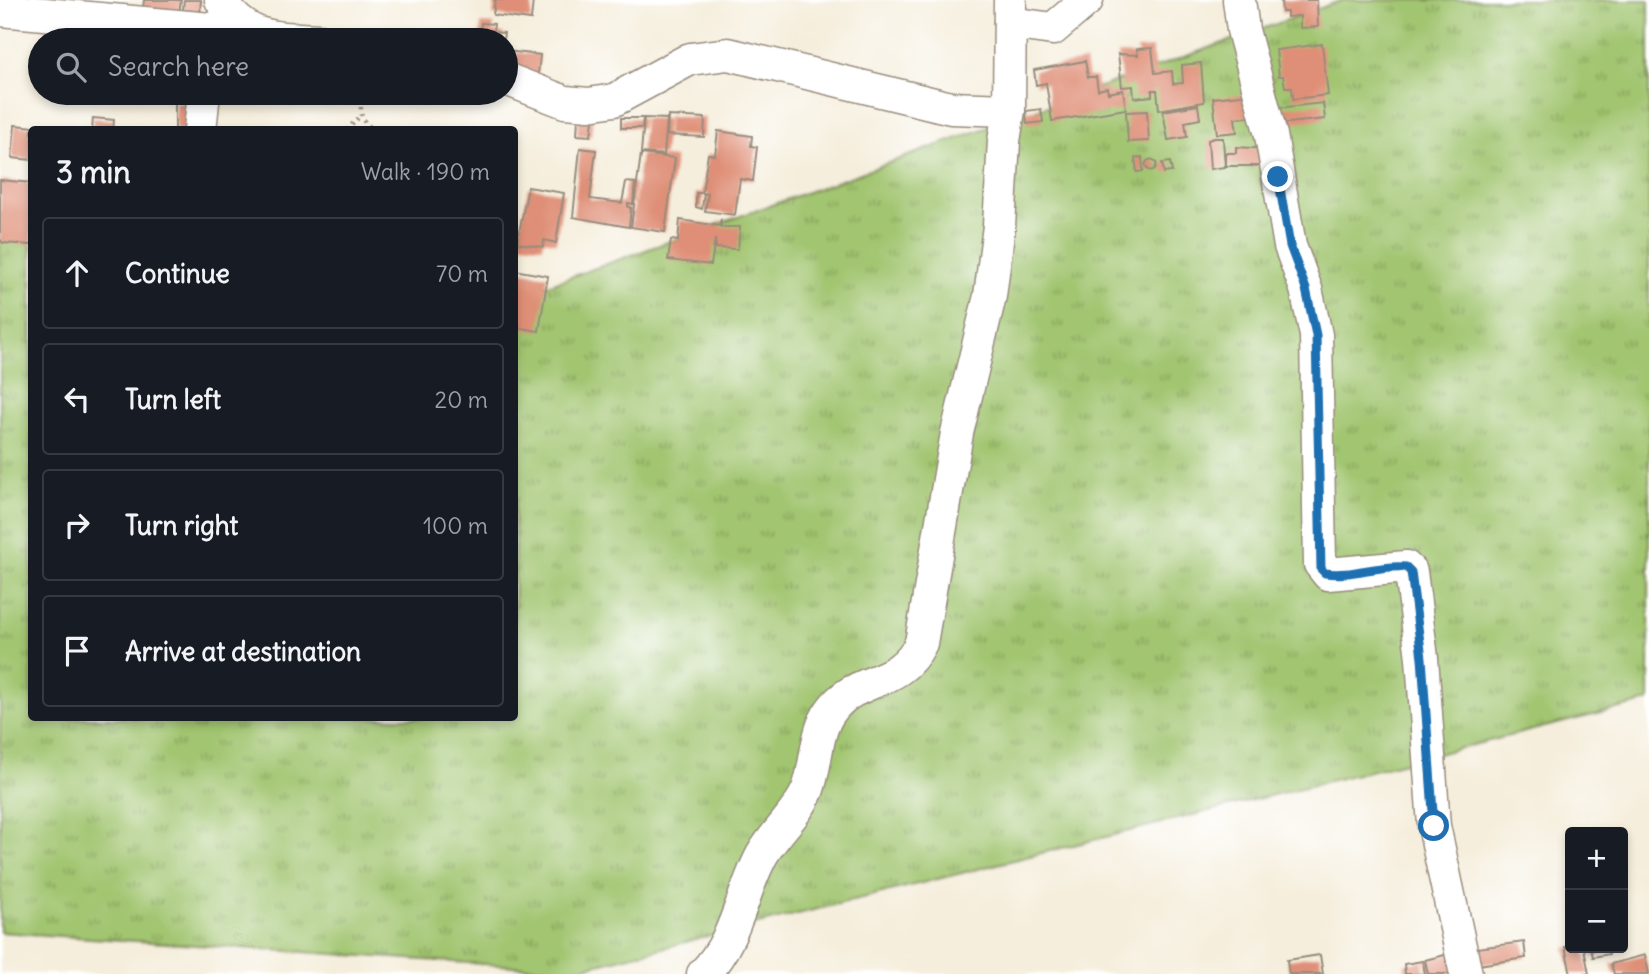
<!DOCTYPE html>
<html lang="en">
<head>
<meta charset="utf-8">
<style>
  :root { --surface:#171b24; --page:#20242c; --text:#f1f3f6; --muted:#9ea1a6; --line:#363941 }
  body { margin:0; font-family:Delius,sans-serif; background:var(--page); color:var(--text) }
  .controls { position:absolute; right:21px; bottom:21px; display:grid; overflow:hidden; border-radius:7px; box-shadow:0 4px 10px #0003 }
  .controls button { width:63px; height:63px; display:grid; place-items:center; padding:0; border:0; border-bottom:2px solid var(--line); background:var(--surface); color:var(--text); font:35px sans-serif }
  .stop { position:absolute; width:21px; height:21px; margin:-16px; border:5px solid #1f6fb2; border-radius:50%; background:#fff }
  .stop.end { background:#1f6fb2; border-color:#fff; box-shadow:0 2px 7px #0008 }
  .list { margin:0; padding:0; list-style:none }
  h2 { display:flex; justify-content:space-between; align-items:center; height:91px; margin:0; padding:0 28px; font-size:30px }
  h2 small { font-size:23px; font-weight:400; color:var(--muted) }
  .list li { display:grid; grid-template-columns:46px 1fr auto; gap:21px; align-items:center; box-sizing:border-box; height:112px; margin:0 14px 14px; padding:0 14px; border:2px solid var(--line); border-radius:7px }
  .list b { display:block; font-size:26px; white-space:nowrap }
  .list em { font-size:23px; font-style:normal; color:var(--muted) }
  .icon { flex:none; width:38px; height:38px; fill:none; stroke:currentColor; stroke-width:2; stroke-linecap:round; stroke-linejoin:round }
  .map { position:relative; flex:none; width:1649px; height:974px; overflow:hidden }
  .search { position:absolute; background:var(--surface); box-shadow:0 4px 10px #0003; left:28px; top:28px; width:490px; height:77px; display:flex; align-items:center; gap:18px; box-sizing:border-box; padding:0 24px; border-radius:38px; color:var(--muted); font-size:26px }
  .panel { position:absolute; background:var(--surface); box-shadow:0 4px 10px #0003; left:28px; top:126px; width:490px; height:595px; border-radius:7px }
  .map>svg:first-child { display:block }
  .grass { fill:url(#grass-tufts); stroke:#6e7846; stroke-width:2 }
  .building { fill:#df8f77 }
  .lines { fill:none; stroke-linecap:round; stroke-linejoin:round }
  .minor-casing { stroke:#988c7d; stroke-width:35 }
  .path { stroke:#988c7d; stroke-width:4.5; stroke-dasharray:2 5; stroke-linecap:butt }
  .minor { stroke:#fff; stroke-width:32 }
  .route { stroke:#1f6fb2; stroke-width:9 }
</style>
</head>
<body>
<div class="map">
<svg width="1649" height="974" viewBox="0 0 1649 974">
  <defs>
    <pattern id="grass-tufts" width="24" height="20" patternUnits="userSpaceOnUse" patternTransform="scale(1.75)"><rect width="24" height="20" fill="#a1c56f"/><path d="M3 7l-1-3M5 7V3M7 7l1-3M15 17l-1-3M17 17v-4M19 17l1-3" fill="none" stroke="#84a05b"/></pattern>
  </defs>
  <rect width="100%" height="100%" fill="#fff"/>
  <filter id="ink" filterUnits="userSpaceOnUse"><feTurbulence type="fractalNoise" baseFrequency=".0143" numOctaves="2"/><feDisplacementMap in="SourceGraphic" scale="14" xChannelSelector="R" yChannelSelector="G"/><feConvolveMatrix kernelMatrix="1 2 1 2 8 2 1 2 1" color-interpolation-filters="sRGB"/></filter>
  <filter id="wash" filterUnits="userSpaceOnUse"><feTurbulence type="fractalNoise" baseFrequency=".00686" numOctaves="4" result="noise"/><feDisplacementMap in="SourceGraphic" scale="28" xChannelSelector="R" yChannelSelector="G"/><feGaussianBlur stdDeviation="1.57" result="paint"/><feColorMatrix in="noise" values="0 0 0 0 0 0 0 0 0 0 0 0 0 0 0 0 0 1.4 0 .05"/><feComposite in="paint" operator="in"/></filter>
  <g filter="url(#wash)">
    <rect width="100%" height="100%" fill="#f5eedc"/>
    <path class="grass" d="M 1343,0 L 1649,0 L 1649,701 L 574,970 L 0,932 L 0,240 L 31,244 L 32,718 L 514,718 L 515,294 L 523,294 Z"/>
    <g id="blocks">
      <g class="building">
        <path d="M 144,0 L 181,0 L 177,26 L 140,31 Z"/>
        <path d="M 184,0 L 201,0 L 200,13 L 183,10 Z"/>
        <path d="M 495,0 L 533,0 L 531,20 L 493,15 Z"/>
        <path d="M 1281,0 L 1317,0 L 1318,27 L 1300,28 L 1300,16 L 1287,17 L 1287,12 L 1282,12 Z"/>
        <path d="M 481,23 L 494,24 L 493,32 L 504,33 L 503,40 L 479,40 Z"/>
        <path d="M 1322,44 L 1328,95 L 1293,99 L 1292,87 L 1285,87 L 1283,76 L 1279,76 L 1276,50 Z"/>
        <path d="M 1152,48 L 1155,73 L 1172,71 L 1173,84 L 1183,83 L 1182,65 L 1201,63 L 1204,102 L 1159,110 L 1157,90 L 1152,90 L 1152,96 L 1134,98 L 1133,86 L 1122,87 L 1118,54 L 1138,55 L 1137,49 Z"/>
        <path d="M 506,51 L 540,55 L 537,84 L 506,80 Z"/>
        <path d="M 1085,61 L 1088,77 L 1096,77 L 1098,90 L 1107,88 L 1108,93 L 1123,90 L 1126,109 L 1052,121 L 1046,83 L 1036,85 L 1034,70 Z"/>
        <path d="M 1259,93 L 1262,116 L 1235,118 L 1237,132 L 1217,134 L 1213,98 Z"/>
        <rect x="175" y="102" width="12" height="28"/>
        <path d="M 1323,103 L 1325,119 L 1279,124 L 1277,108 Z"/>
        <path d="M 1198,105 L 1200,119 L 1185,122 L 1187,137 L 1168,140 L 1163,111 Z"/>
        <path d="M 1041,109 L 1043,122 L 1027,124 L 1026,111 Z"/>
        <path d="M 1147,111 L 1149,141 L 1128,142 L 1126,112 Z"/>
        <path d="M 668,116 L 705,118 L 704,137 L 667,135 Z"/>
        <path d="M 93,118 L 114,120 L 113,130 L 92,130 Z"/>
        <path d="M 621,118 L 643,118 L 642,128 L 621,128 Z"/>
        <path d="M 644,118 L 667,119 L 664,155 L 641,153 Z"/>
        <path d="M 578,119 L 593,120 L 591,136 L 577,135 Z"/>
        <path d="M 15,125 L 44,128 L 32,130 L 32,160 L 12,158 Z"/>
        <path d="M 718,131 L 752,136 L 751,146 L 757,147 L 753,181 L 740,179 L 735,215 L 705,211 L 708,194 L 702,193 L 708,154 L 715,155 Z"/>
        <path d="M 1214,138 L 1223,138 L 1225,167 L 1210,169 L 1208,140 Z"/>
        <path d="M 1236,147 L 1267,149 L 1268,166 L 1226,166 L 1226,153 L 1236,153 Z"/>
        <path d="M 580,148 L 596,150 L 590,199 L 622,203 L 626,182 L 635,183 L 633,204 L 628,203 L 628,207 L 631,208 L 629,227 L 573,217 Z"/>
        <path d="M 641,154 L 675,158 L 665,232 L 631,227 Z"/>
        <path d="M 1142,157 L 1143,171 L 1137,172 L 1135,158 Z"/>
        <circle cx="1151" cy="165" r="5.5"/>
        <path d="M 1170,162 L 1172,172 L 1164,173 L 1162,163 Z"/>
        <path d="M 0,180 L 32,183 L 32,245 L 3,243 L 0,240 Z"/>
        <path d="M 528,187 L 564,193 L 556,243 L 544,240 L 543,247 L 517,243 Z"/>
        <path d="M 696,193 L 704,193 L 702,209 L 696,207 Z"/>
        <path d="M 721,219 L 721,227 L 740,227 L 738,249 L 716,248 L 715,239 L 711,265 L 668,260 L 671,240 L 678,241 L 680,220 L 719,226 Z"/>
        <path d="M 514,270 L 548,276 L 539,331 L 514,327 Z"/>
        <path d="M 1524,942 L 1526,958 L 1471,966 L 1469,949 Z"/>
        <path d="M 1565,947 L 1584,948 L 1589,974 L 1571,974 Z"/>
        <path d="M 1591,948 L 1608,948 L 1609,954 L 1593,957 Z"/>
        <path d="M 1453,953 L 1458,974 L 1428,974 L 1425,960 Z"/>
        <path d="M 1320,955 L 1323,974 L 1289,974 L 1287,960 Z"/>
        <path d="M 1645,955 L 1649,974 L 1614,974 L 1611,964 Z"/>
        <path d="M 1423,961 L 1425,974 L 1405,974 L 1404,964 Z"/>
      </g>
    </g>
  </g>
  <g filter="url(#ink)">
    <use href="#blocks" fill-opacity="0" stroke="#988c7d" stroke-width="2"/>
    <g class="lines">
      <defs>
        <g id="minor">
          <path d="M 221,0 C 246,41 275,37 319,40"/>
          <path d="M 1239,0 L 1243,30 L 1271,135 L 1290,246 L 1306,289 L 1316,335 L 1320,564 L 1328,574 L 1406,567 L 1411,572 L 1422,658 L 1434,826 L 1466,974"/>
          <path d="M 0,10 L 211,29"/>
          <path d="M 1010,23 L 1053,29 L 1087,0"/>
          <path d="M 506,79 L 565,102 L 589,104 L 614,100 L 690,59 L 728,54 L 951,108 L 1009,110"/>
          <path d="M 200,130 L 204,93"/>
          <path d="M 703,974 C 737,940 740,896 762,855 C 775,832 798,814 808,789 C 817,765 815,733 830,712 C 855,675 898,689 921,643 L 957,433 L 990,296 L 999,226 L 1004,141 L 1009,110 L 1010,0"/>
        </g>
      </defs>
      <use href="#minor" class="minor-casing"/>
      <g class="path">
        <path d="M 362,93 C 361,110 357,122 376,130"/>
        <path d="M 347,130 L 360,116"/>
      </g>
      <use href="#minor" class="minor"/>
    </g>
  </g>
  <g class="lines" filter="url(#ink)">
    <path class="route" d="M 1278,177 L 1290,246 L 1306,289 L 1316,335 L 1321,569 L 1325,573 C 1352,577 1379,564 1406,567 L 1411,572 L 1422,658 L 1434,826"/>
  </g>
</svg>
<div class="controls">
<button>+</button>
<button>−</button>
</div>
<div class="stop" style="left:1434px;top:826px"></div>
<div class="stop end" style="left:1278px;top:177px"></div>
<div class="search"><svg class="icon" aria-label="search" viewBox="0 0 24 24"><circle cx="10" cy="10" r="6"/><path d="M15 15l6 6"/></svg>Search here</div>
<section class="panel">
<h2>3 min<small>Walk · 190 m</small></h2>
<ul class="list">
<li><svg class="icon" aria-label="ahead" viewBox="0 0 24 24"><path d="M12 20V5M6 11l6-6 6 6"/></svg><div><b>Continue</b></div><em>70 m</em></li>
<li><svg class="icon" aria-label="left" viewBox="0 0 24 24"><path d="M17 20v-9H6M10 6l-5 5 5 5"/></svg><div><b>Turn left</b></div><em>20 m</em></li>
<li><svg class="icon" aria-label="right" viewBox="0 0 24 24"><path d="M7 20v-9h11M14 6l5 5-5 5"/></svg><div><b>Turn right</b></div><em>100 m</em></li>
<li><svg class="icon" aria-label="arrive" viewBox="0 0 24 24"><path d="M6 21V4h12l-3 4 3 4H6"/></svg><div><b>Arrive at destination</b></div></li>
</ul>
</section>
</div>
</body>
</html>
